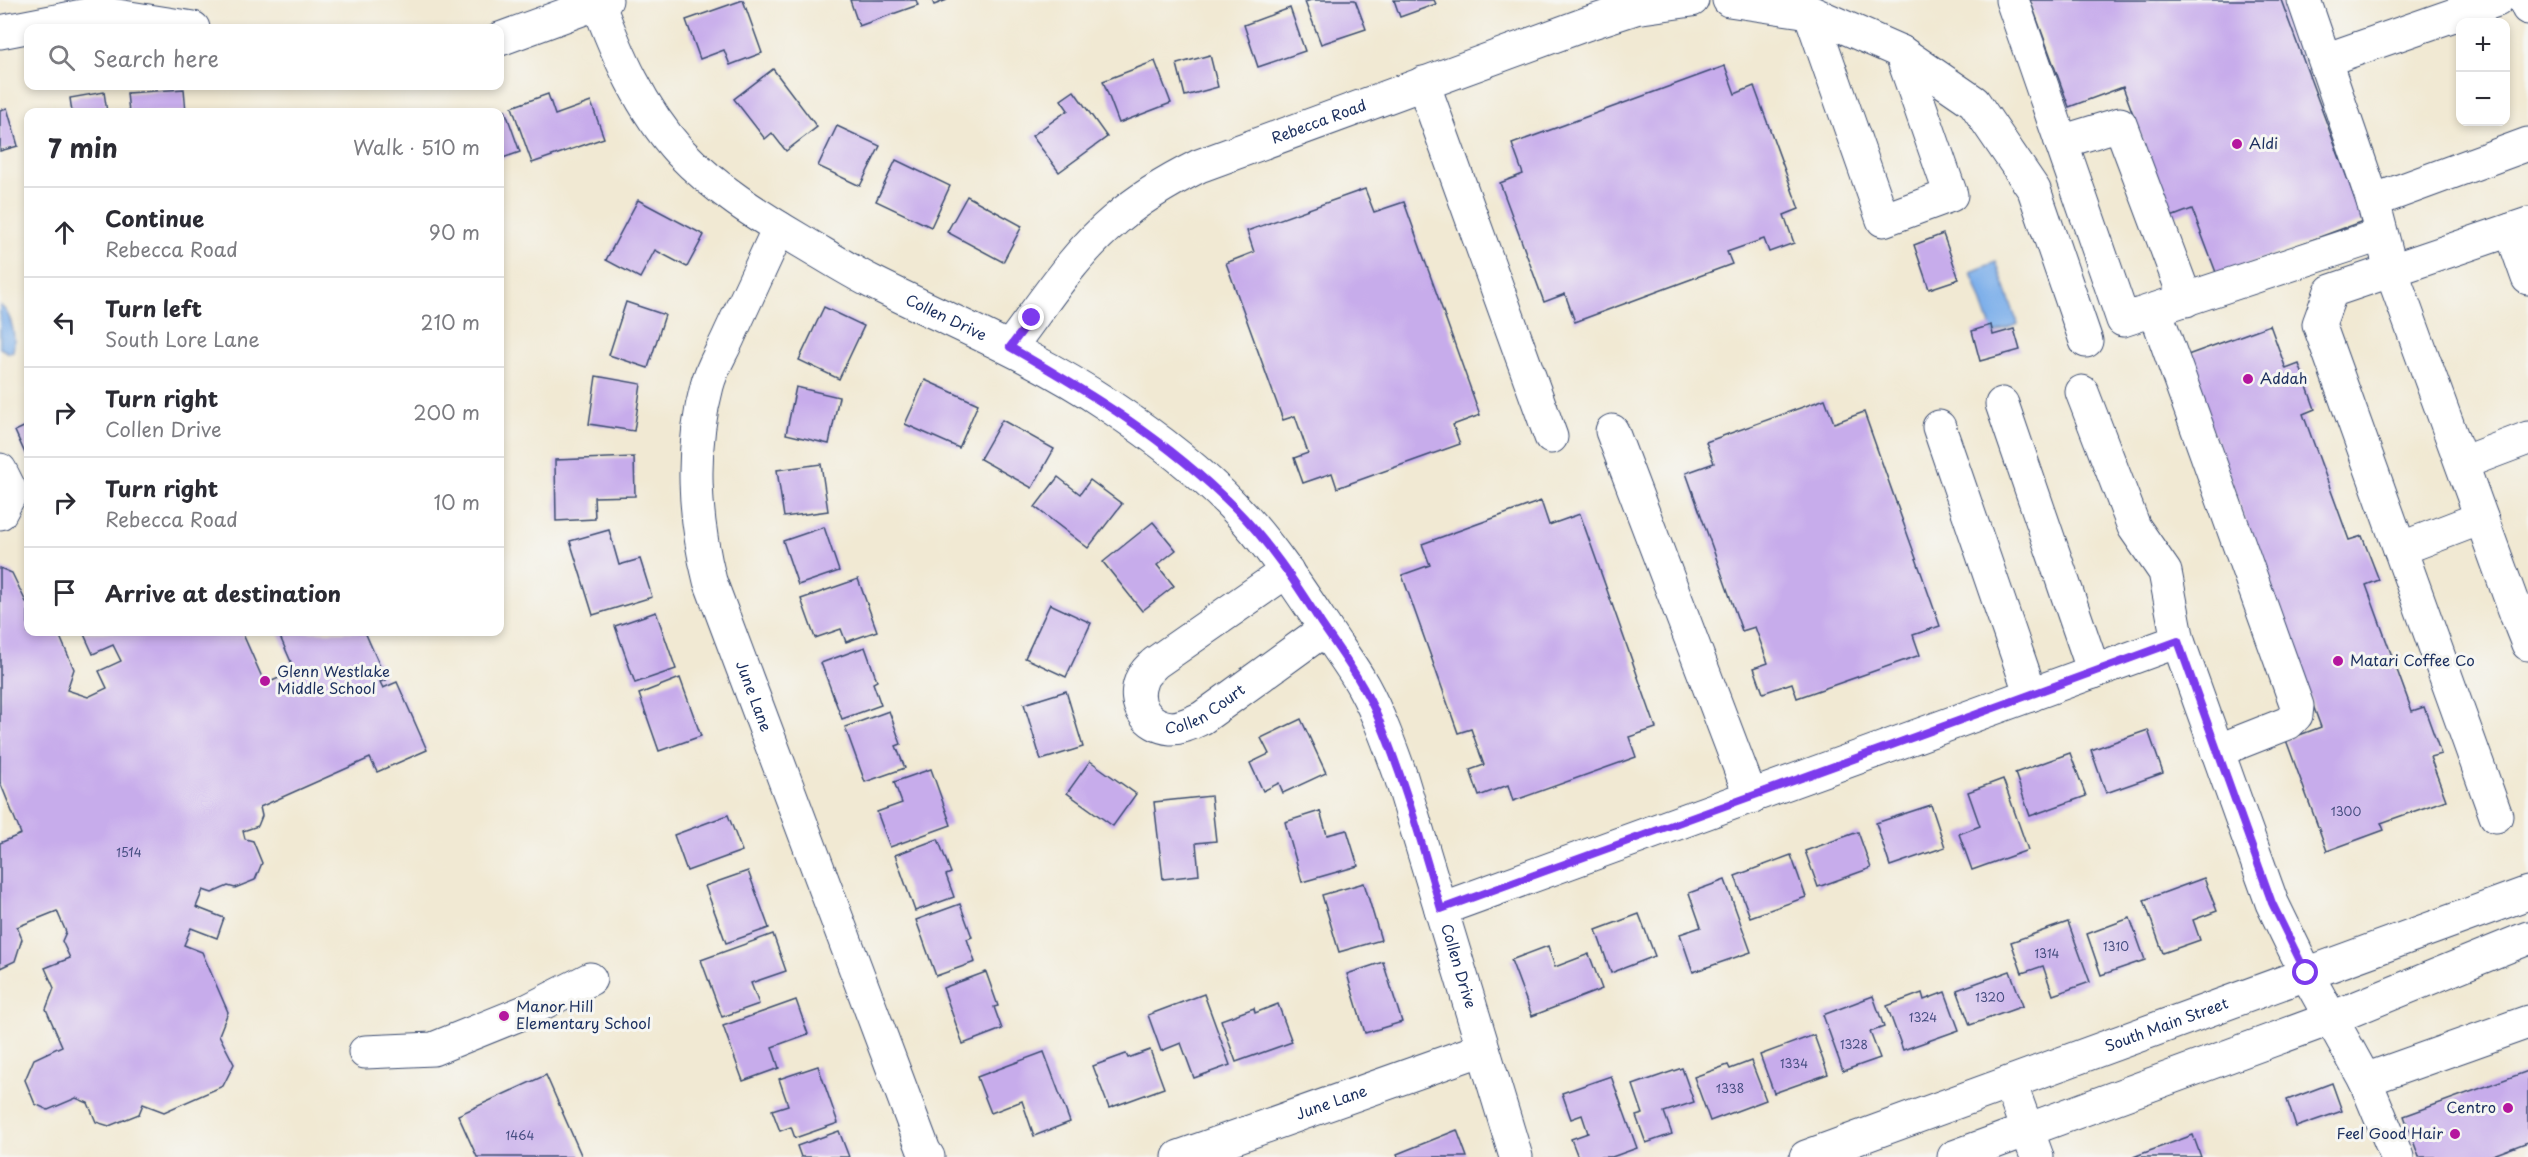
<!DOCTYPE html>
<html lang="en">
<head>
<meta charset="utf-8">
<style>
  :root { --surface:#fff; --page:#f7f7f7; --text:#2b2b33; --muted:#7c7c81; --line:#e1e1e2 }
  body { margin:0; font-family:"Playpen Sans",sans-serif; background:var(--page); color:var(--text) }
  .controls { position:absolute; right:18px; top:18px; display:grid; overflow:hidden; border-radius:12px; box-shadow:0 3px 9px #0003 }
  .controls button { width:54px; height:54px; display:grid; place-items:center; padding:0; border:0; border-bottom:2px solid var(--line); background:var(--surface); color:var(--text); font:30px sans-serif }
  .stop { position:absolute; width:18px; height:18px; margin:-14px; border:4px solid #7c3aed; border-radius:50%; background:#fff }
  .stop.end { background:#7c3aed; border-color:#fff; box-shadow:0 2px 6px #0008 }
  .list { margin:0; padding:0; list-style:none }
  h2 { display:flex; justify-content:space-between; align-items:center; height:78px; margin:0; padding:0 24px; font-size:26px }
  h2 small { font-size:20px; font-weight:400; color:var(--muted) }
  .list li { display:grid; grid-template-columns:39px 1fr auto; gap:18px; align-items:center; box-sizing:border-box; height:90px; padding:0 24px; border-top:2px solid var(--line) }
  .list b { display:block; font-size:22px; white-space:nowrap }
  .list p { margin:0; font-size:20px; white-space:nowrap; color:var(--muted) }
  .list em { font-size:20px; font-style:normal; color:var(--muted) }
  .icon { flex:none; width:33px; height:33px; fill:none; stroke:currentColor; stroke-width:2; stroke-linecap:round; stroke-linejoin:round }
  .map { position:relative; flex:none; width:2528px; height:1157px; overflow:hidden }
  .search { position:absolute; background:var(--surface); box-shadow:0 3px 9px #0003; left:24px; top:24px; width:480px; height:66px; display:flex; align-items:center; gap:15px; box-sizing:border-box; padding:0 21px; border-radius:12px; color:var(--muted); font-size:22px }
  .panel { position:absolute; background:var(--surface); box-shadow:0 3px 9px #0003; left:24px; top:108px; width:480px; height:528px; border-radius:12px }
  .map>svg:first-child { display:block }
  .water { fill:#7fb0ea; stroke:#4d70a4; stroke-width:1.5 }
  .building { fill:#c7aceb }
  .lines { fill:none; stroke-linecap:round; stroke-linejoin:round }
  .minor-casing { stroke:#3b4b70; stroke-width:35 }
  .minor { stroke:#fff; stroke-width:33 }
  .route { stroke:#7c3aed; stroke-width:8 }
  .poi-dot { fill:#b5179e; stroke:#f6f6f2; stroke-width:2 }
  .labels { text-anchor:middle; stroke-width:6; stroke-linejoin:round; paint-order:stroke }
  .number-label { font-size:12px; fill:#464e81 }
  .street-label { font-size:15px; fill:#1b2f5e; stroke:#f6f6f2 }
  .poi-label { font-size:15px; fill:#1b2f5e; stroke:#f6f6f2; text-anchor:start }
</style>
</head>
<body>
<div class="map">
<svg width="2528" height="1157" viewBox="0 0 2528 1157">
  <rect width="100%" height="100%" fill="#f6f6f2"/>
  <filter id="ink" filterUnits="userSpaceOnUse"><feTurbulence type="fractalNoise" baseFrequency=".0167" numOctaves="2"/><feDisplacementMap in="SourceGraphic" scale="12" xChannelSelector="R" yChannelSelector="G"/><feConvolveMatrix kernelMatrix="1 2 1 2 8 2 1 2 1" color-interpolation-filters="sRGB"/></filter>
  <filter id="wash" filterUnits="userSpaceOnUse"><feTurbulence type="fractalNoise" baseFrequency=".008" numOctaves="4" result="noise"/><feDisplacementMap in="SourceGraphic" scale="24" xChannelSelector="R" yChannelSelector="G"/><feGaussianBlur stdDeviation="1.35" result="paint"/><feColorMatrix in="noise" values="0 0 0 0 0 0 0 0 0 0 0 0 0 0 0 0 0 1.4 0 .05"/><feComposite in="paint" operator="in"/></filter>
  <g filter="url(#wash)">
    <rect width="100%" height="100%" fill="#f1e9d3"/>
    <g class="water">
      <path d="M 1996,262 L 2018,324 L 1993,334 L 1971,272 Z"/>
      <path d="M 0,305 C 12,314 16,337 13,351 L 9,353 L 0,348 Z"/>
    </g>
    <g id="blocks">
      <g class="building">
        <path d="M 743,0 L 762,53 L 730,65 L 724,50 L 700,59 L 686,20 Z"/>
        <path d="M 850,0 L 916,0 L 918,5 L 859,26 Z"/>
        <path d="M 932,0 L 947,0 L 934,5 Z"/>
        <path d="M 1311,0 L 1355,0 L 1366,29 L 1321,44 L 1305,2 Z"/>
        <path d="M 1394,0 L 1434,0 L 1436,4 L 1400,17 Z"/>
        <path d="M 2030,0 L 2281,0 L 2363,221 L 2217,275 L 2192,209 L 2171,217 L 2123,87 L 2069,107 Z"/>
        <path d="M 1290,8 L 1305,51 L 1258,67 L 1244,25 Z"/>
        <path d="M 1210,55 L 1218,87 L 1185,96 L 1177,64 Z"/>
        <path d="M 1155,61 L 1171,103 L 1119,123 L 1103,81 Z"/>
        <path d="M 1725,66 L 1735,94 L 1754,86 L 1799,209 L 1784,215 L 1794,243 L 1769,252 L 1764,239 L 1727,252 L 1732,264 L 1575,322 L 1565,294 L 1544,302 L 1500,183 L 1523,174 L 1512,144 Z"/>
        <path d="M 773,69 L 817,127 L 786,151 L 772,133 L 765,139 L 734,99 Z"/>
        <path d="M 184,89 L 186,112 L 129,112 L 127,93 Z"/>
        <path d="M 1074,91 L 1107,137 L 1059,172 L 1032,136 L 1068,110 L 1061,100 Z"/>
        <path d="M 104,92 L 107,112 L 72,112 L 70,98 Z"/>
        <path d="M 548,94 L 555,115 L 591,102 L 604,138 L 532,163 L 512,107 Z"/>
        <path d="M 7,108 L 18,146 L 0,151 L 0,110 Z"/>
        <path d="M 505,110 L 520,152 L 500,159 L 500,112 Z"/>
        <path d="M 837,126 L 880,146 L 860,186 L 818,166 Z"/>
        <path d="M 896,160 L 950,186 L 931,227 L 876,201 Z"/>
        <path d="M 1365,189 L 1374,212 L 1404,202 L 1480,415 L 1453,425 L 1460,444 L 1337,488 L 1332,473 L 1303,483 L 1294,458 L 1308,453 L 1295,416 L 1283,420 L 1226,263 L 1254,252 L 1247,231 Z"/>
        <path d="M 967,196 L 1022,226 L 1003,262 L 947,232 Z"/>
        <path d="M 638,200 L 704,235 L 687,267 L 655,250 L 640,278 L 606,260 Z"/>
        <path d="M 1943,234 L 1959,279 L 1929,289 L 1914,245 Z"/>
        <path d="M 626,302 L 665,315 L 648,368 L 609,355 Z"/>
        <path d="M 824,307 L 864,326 L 839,379 L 799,360 Z"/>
        <path d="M 1991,325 L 1993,335 L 2014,329 L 2020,350 L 1980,361 L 1972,331 Z"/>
        <path d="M 2270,325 L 2286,369 L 2299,364 L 2315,409 L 2303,414 L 2349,540 L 2362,536 L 2379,580 L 2366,585 L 2412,711 L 2424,707 L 2441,754 L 2430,757 L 2446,800 L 2381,823 L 2384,830 L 2327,851 L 2286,740 L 2321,727 L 2185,356 Z"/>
        <path d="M 596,376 L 641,384 L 634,431 L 589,424 Z"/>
        <path d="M 925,380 L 978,404 L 959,448 L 905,424 Z"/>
        <path d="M 796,387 L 839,397 L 829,444 L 786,434 Z"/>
        <path d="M 1825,399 L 1834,423 L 1864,412 L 1940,626 L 1913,635 L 1920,655 L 1797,698 L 1792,683 L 1763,693 L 1754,668 L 1768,663 L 1755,627 L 1742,631 L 1686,473 L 1714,463 L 1706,442 Z"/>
        <path d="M 1002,420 L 1054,449 L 1032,488 L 980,459 Z"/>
        <path d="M 28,425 L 28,460 L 15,431 Z"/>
        <path d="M 634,457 L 635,496 L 594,497 L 595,519 L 556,521 L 555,460 Z"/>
        <path d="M 821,464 L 828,511 L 784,517 L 777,470 Z"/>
        <path d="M 1058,477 L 1080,494 L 1090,480 L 1122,504 L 1088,548 L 1035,507 Z"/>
        <path d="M 1541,501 L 1549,525 L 1580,514 L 1656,728 L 1629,737 L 1636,757 L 1513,801 L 1508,785 L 1479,796 L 1470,770 L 1484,765 L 1471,729 L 1458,733 L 1402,575 L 1430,565 L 1422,544 Z"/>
        <path d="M 1153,522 L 1176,550 L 1157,565 L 1174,586 L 1142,611 L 1103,562 Z"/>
        <path d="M 824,527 L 839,571 L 798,585 L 783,541 Z"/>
        <path d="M 609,530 L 619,565 L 640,559 L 652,597 L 593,615 L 570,541 Z"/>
        <path d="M 0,568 L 12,573 L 26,602 L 28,603 L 28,632 L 58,632 L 74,669 L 67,690 L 88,697 L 107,688 L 99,671 L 121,661 L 113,645 L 93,654 L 83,632 L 242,632 L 265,684 L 295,671 L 278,632 L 365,632 L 386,680 L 380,682 L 383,688 L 397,682 L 427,750 L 377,772 L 370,758 L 260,807 L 262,816 L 258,826 L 243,831 L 245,839 L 253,841 L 262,863 L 255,880 L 235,888 L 228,886 L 212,893 L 203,890 L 196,907 L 224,918 L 217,938 L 191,928 L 184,945 L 202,952 L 228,1012 L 219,1035 L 234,1064 L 223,1086 L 164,1112 L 143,1104 L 139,1114 L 109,1126 L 96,1122 L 88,1103 L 76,1098 L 48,1110 L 35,1104 L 25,1080 L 34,1059 L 62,1046 L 46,1009 L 54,988 L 45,968 L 70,958 L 62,941 L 66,932 L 57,911 L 17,927 L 22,939 L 15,961 L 0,968 L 0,843 L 21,834 L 0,782 Z"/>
        <path d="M 858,579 L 877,631 L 846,642 L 841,629 L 815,638 L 801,599 Z"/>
        <path d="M 1050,604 L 1091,623 L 1066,677 L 1025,658 Z"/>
        <path d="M 656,612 L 676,669 L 635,683 L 615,626 Z"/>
        <path d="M 865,647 L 877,681 L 873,683 L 881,705 L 842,719 L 821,663 Z"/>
        <path d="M 680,678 L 701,736 L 659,751 L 639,694 Z"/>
        <path d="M 1066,691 L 1083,747 L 1041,760 L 1024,704 Z"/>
        <path d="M 889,711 L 901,744 L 896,746 L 905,768 L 865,782 L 845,727 Z"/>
        <path d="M 1301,719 L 1326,773 L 1283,793 L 1279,783 L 1263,791 L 1250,763 L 1269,754 L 1261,738 Z"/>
        <path d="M 2148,730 L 2163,773 L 2106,793 L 2091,750 Z"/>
        <path d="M 2070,753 L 2086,796 L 2030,816 L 2015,773 Z"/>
        <path d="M 1090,761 L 1136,794 L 1113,826 L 1067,793 Z"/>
        <path d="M 931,769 L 951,825 L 890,847 L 877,812 L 902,803 L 894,782 Z"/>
        <path d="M 2003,779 L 2028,850 L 1972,870 L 1959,834 L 1980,826 L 1968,792 Z"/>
        <path d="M 1211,796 L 1216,841 L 1196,843 L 1199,875 L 1163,879 L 1154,802 Z"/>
        <path d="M 1931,805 L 1945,847 L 1890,866 L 1876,823 Z"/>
        <path d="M 1320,811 L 1327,835 L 1347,830 L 1358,866 L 1302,882 L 1285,822 Z"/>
        <path d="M 728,815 L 742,851 L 687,871 L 674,835 Z"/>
        <path d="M 1858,832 L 1871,868 L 1818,887 L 1805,851 Z"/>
        <path d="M 938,839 L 951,873 L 946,875 L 954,897 L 915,911 L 895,855 Z"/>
        <path d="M 1791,855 L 1806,897 L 1750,917 L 1735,876 Z"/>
        <path d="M 748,871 L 769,928 L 726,943 L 705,886 Z"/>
        <path d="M 2204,878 L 2217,911 L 2193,920 L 2200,940 L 2163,953 L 2144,900 Z"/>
        <path d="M 1725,880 L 1751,952 L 1693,972 L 1680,934 L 1701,927 L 1689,893 Z"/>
        <path d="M 1364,883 L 1381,940 L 1339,952 L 1322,895 Z"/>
        <path d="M 960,904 L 972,937 L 967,939 L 975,962 L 936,976 L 916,920 Z"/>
        <path d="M 1639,914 L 1655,956 L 1611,973 L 1596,930 Z"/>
        <path d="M 2130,918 L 2145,960 L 2101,975 L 2087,934 Z"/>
        <path d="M 2068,922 L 2090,982 L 2053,995 L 2043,966 L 2022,973 L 2011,942 Z"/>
        <path d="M 773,934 L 786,971 L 751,983 L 759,1004 L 722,1017 L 701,960 Z"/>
        <path d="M 1548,946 L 1555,967 L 1589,954 L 1602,989 L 1532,1016 L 1511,960 Z"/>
        <path d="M 1383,962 L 1402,1022 L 1365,1033 L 1347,974 Z"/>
        <path d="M 2010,971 L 2023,1006 L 1970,1025 L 1957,990 Z"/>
        <path d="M 986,972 L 998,1006 L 994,1007 L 1002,1029 L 963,1044 L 943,988 Z"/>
        <path d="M 1945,992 L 1959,1030 L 1903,1050 L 1887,1006 L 1922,993 L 1924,1000 Z"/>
        <path d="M 1204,994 L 1230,1065 L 1194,1078 L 1181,1043 L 1161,1051 L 1148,1015 Z"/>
        <path d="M 1873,996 L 1884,1027 L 1870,1032 L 1880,1058 L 1843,1071 L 1823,1015 Z"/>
        <path d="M 796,1000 L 808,1034 L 772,1047 L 779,1068 L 743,1081 L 723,1026 Z"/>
        <path d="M 1278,1004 L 1292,1042 L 1236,1062 L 1221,1020 L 1254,1008 L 1255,1013 Z"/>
        <path d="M 1814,1035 L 1828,1074 L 1774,1093 L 1760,1055 Z"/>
        <path d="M 1150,1050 L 1164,1088 L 1109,1108 L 1093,1066 L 1126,1054 L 1128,1058 Z"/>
        <path d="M 1044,1052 L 1070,1122 L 1034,1136 L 1022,1101 L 991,1113 L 977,1077 Z"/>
        <path d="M 1751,1061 L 1766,1100 L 1710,1121 L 1694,1077 L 1728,1065 L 1730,1069 Z"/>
        <path d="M 818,1066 L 838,1123 L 795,1138 L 791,1127 L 780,1131 L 772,1110 L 788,1105 L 779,1079 Z"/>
        <path d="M 1682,1068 L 1694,1102 L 1664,1112 L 1672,1134 L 1646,1143 L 1636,1116 L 1643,1114 L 1633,1085 Z"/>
        <path d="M 2528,1071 L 2528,1142 L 2488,1157 L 2419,1157 L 2404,1116 Z"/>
        <path d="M 546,1075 L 582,1157 L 477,1157 L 458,1115 Z"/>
        <path d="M 1611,1076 L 1637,1148 L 1612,1157 L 1578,1157 L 1571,1139 L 1588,1133 L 1582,1115 L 1571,1119 L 1562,1093 Z"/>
        <path d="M 2332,1083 L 2342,1111 L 2296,1127 L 2287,1100 Z"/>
        <path d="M 1457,1130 L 1467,1157 L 1398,1157 L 1397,1154 Z"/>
        <path d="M 839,1131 L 849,1157 L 801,1157 L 797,1146 Z"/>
        <path d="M 2193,1135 L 2201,1157 L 2133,1157 Z"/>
      </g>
    </g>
  </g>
  <g filter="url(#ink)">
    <use href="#blocks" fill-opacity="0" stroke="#3b4b70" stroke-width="1.5"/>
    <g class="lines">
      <defs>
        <g id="minor">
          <path id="s1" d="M 597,0 C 617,54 641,109 680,152 C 714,188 759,216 801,241 C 825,255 848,270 872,282 C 951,322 1034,355 1108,405 C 1153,435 1197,468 1234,507 C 1269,543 1297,586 1325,628 C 1337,647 1352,666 1363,686 C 1379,715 1390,746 1401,777 L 1516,1157"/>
          <path d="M 1729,0 L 1810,12 L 1901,52 L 1974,102 L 2034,190 L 2086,341"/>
          <path d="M 2012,0 L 2123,320 L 2380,235"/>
          <path d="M 2304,0 L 2373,201 L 2391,270 L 2517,616"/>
          <path d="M 2525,0 L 2528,8"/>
          <path d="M 1810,12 L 1883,220 L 1951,195 L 1901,52"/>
          <path d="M 0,32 L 98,13 L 193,28"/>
          <path d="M 500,39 L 606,0"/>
          <path d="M 2325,60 L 2497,0"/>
          <path d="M 1423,83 L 1551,437"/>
          <path d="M 2061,142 L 2120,124 L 2186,300"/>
          <path d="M 2373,201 L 2528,144"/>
          <path id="s2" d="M 779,228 C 762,264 746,300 729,336 C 722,352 711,369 707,386 C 690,449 694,518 710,581 L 924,1151 L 928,1157"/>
          <path d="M 2511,230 L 2528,278"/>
          <path d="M 2155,310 L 2297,706 L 2296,715 L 2288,723 L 2217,751"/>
          <path id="s3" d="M 1010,347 C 1043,304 1073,255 1115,220 C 1141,197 1169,181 1199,166 L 1586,24 L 1635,8 L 1692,0"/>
          <path d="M 2082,392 L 2134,527 L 2165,572 L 2178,641 L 2272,903 L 2306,973 L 2365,1080 L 2528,1022"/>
          <path d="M 2002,404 L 2094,672"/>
          <path d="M 1939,427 L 2031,695"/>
          <path d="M 1612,431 L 1751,797"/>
          <path d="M 2462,463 L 2528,438"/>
          <path d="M 0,470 L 11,492 L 0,513"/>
          <path d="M 2400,549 L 2481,518"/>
          <path id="s4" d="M 1287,571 L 1155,663 C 1150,668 1143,674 1141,681 C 1132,704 1147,726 1171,728 C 1182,728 1193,722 1202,718 L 1325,629"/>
          <path d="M 2528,612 L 2517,616 L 2528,644"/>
          <path d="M 2496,816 L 2319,324 L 2331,291 L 2528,224"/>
          <path d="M 1441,909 L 2178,641"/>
          <path d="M 365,1052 L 433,1049 L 527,1011 L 590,979"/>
          <path d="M 2365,1080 L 2397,1157"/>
          <path d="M 2010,1083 L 2037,1157"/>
          <path id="s5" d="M 1179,1157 L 1483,1049"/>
          <path id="s6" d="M 1806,1157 L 2528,893"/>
          <path d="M 1954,1157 L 2332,1018 L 2528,938"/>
        </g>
      </defs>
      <use href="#minor" class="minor-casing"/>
      <use href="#minor" class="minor"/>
    </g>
  </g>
  <g class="lines" filter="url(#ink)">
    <path class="route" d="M 1032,318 L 1010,347 C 1093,395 1165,438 1234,507 C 1268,541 1295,582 1321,623 C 1342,654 1365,685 1379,720 C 1405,781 1422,846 1441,909 L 2178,641 L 2272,903 L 2306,973"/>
  </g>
  <g class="poi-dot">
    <circle cx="2237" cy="144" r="6"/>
    <circle cx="2248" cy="379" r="6"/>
    <circle cx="2338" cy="661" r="6"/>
    <circle cx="265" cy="681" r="6"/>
    <circle cx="504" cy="1016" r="6"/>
    <circle cx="2508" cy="1108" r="6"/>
    <circle cx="2455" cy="1134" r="6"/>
  </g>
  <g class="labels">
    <g class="number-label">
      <text x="2346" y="816">1300</text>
      <text x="129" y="857">1514</text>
      <text x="2116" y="951">1310</text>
      <text x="2047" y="958">1314</text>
      <text x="1990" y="1002">1320</text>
      <text x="1923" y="1022">1324</text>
      <text x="1854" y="1049">1328</text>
      <text x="1794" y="1068">1334</text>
      <text x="1730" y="1093">1338</text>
      <text x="520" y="1140">1464</text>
    </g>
    <g class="street-label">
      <text dy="5" stroke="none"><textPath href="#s3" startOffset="393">Rebecca Road</textPath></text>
      <text dy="5" stroke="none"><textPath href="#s1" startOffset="489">Collen Drive</textPath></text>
      <text dy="5" stroke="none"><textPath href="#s2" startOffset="494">June Lane</textPath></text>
      <text dy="5" stroke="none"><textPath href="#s4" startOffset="288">Collen Court</textPath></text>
      <text dy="5" stroke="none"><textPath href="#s1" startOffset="1353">Collen Drive</textPath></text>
      <text dy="5" stroke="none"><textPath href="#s6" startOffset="384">South Main Street</textPath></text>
      <text dy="5" stroke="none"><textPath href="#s5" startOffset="162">June Lane</textPath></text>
    </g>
    <g class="poi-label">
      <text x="2249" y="149">Aldi</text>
      <text x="2260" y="384">Addah</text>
      <text x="2350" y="666">Matari Coffee Co</text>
      <text x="277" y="677">Glenn Westlake<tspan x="277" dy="17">Middle School</tspan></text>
      <text x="516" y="1012">Manor Hill<tspan x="516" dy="17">Elementary School</tspan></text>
      <text x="2496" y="1113" text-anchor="end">Centro</text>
      <text x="2443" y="1139" text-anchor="end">Feel Good Hair</text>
    </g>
  </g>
</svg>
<div class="controls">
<button>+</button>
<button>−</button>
</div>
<div class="stop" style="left:2306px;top:973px"></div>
<div class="stop end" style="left:1032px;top:318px"></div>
<div class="search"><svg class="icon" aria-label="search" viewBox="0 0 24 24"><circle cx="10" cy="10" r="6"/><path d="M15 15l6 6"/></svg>Search here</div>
<section class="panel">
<h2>7 min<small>Walk · 510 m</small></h2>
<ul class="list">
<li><svg class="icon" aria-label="ahead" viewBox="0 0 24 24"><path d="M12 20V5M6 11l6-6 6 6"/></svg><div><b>Continue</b><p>Rebecca Road</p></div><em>90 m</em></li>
<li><svg class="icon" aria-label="left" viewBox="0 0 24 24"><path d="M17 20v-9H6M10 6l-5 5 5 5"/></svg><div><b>Turn left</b><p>South Lore Lane</p></div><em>210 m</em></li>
<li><svg class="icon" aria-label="right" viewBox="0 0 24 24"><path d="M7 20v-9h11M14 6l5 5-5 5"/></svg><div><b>Turn right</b><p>Collen Drive</p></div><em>200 m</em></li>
<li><svg class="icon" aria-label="right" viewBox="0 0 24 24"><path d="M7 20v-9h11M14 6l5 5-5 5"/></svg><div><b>Turn right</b><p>Rebecca Road</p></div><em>10 m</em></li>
<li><svg class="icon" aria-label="arrive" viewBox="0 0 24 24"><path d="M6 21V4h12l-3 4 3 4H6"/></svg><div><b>Arrive at destination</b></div></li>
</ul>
</section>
</div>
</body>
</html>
